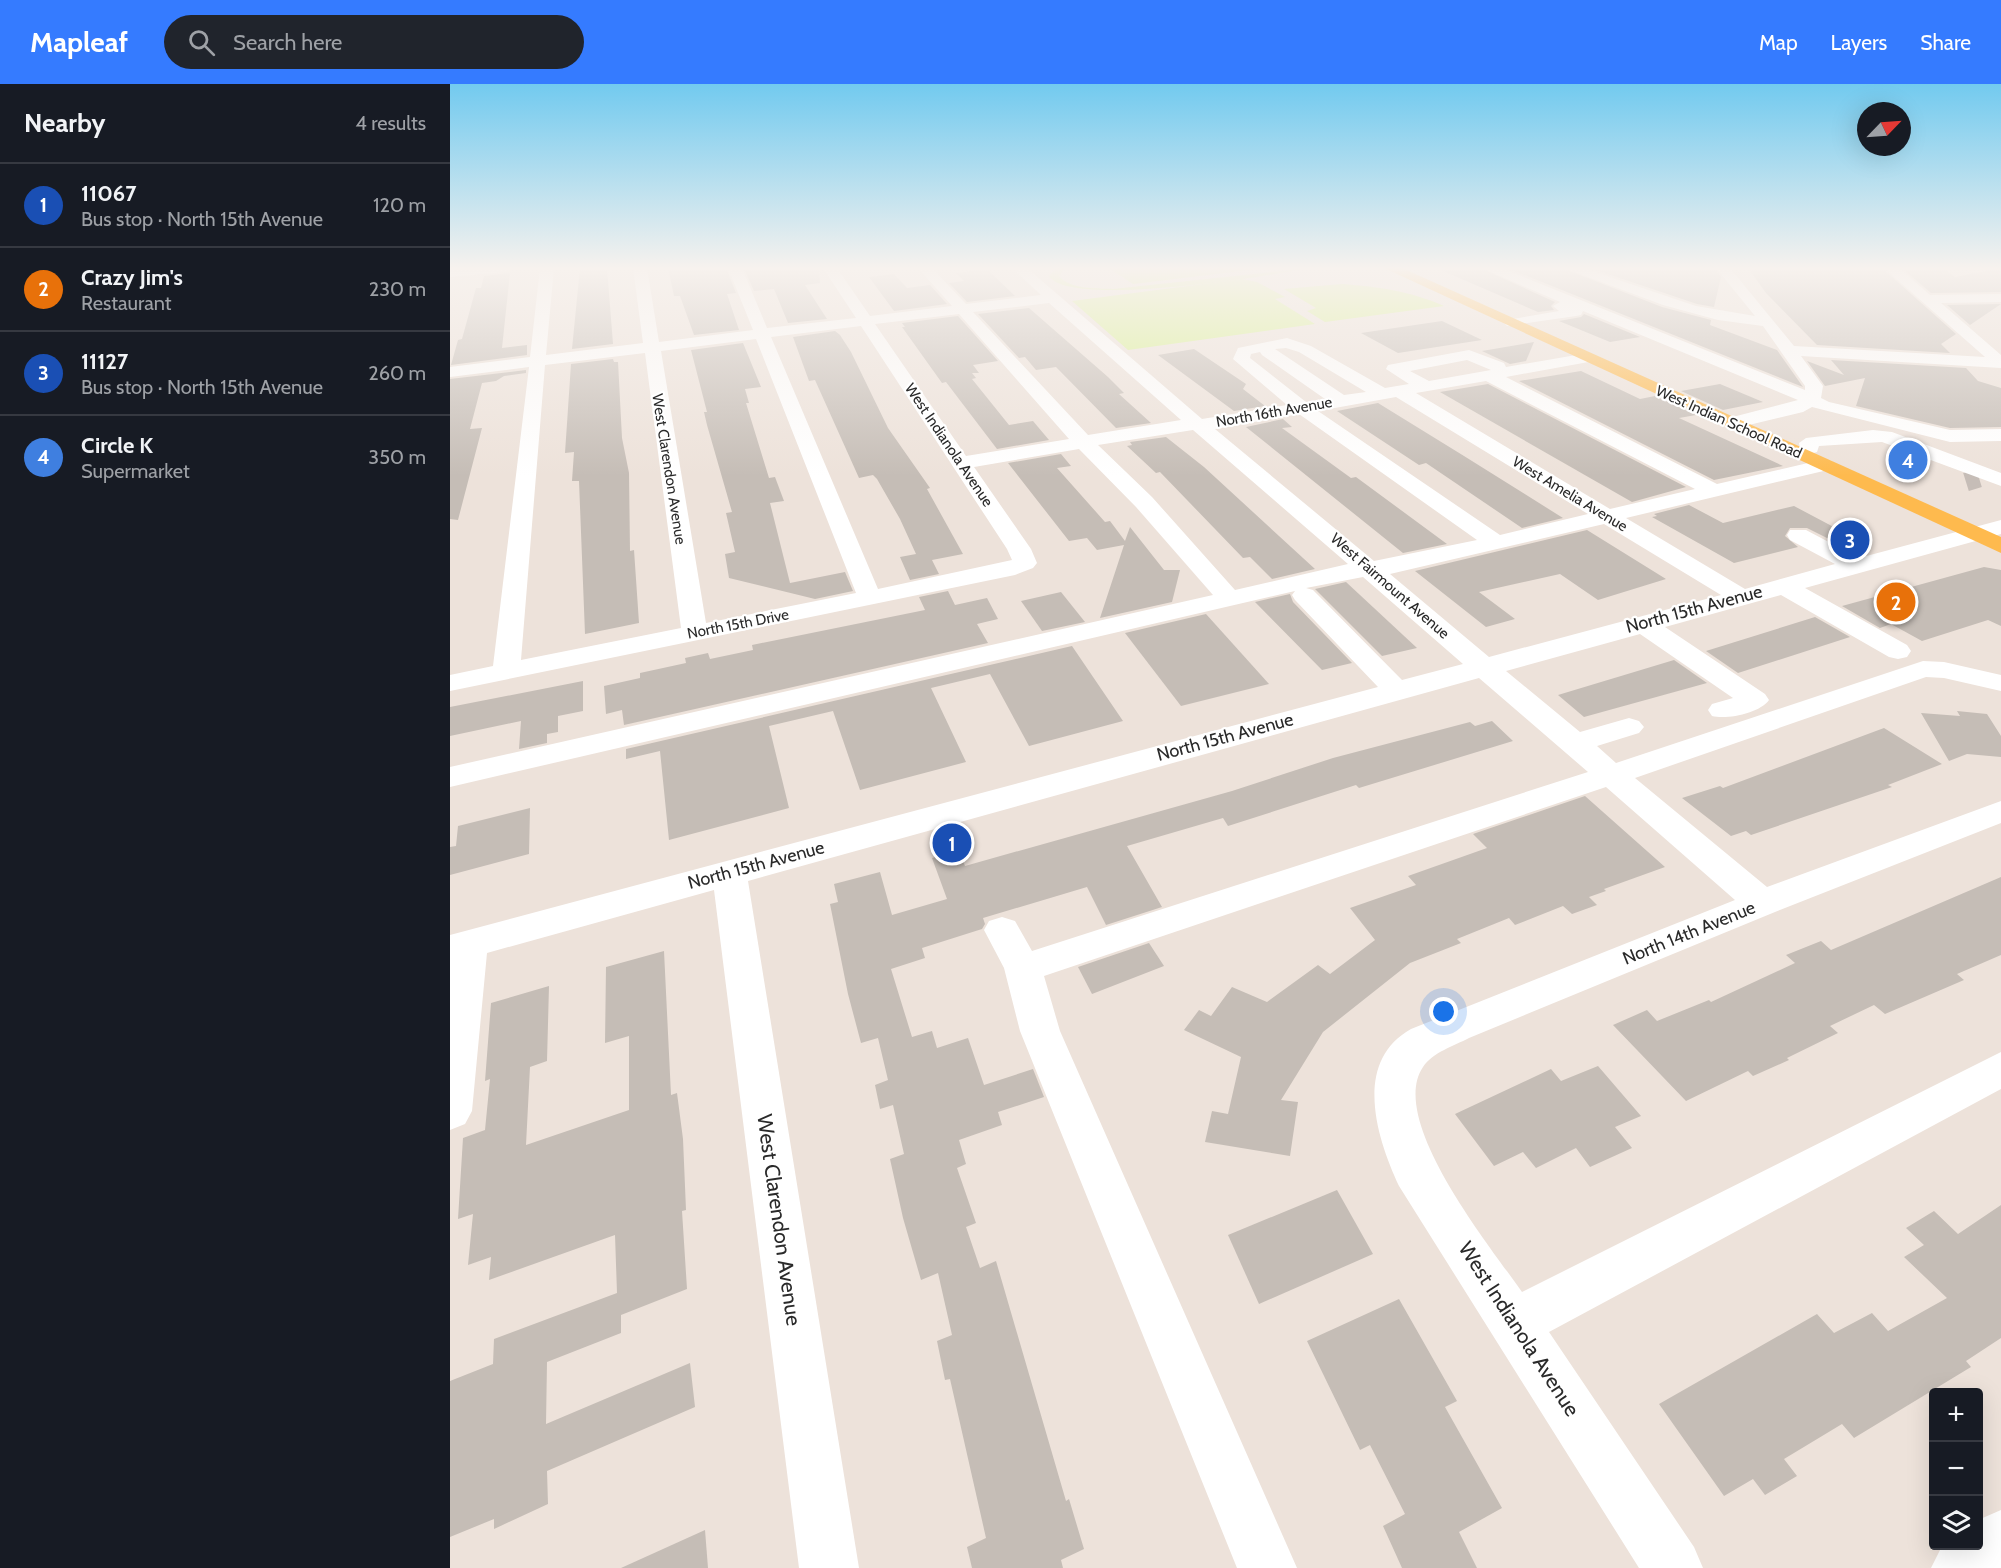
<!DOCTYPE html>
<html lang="en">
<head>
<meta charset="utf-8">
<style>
  :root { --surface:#171b24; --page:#20242c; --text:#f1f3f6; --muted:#9ea1a6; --line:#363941; --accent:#357bff }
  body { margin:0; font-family:Cabin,sans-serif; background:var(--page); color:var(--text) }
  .controls { position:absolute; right:18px; bottom:18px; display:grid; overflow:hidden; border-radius:6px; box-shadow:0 6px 24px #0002 }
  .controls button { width:54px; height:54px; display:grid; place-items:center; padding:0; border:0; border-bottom:2px solid var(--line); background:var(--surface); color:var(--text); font:30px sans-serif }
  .compass { position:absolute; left:1407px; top:18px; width:54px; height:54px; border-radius:50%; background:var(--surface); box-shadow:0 6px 24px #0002; rotate:65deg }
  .you { position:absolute; left:994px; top:928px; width:21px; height:21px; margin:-15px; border:4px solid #fff; border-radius:50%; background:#1a73e8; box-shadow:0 0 0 9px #1a73e833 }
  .badge { display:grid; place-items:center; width:39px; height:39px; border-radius:50%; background:var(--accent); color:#fff; font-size:20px; font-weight:700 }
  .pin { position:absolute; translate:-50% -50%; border:3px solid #fff; box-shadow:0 2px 6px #0006 }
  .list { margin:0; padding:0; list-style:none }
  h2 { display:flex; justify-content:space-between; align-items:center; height:78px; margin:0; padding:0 24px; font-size:26px }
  h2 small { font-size:20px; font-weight:400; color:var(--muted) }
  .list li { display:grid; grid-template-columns:39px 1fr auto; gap:18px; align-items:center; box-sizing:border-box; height:84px; padding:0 24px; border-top:2px solid var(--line) }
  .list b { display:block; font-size:22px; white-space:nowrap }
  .list p { margin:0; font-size:20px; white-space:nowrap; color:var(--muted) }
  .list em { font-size:20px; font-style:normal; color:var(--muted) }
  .icon { flex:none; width:33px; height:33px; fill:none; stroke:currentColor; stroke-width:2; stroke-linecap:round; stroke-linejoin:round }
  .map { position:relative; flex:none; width:1551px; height:1484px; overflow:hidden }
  header { display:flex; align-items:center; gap:36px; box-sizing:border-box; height:84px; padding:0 30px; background:var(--accent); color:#fff }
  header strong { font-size:28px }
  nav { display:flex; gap:33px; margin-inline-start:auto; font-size:21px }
  .search { width:420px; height:54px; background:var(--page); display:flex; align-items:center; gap:15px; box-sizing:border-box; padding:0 21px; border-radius:33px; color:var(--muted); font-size:22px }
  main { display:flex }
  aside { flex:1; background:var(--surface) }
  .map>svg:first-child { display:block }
  .pitch { fill:#d7f28b }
  .building { fill:#c5bdb6 }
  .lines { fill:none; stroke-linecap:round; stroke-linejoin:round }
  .minor-tunnel { stroke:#c6bdb7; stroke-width:19; stroke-dasharray:19 10; stroke-linecap:butt }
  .minor { fill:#fff; fill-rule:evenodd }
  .major { fill:#feba4e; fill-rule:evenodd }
  .labels { text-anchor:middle; stroke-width:4.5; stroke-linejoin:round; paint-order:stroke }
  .far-street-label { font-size:15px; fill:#2a2a2a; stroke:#fff }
  .street-label { font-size:18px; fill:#2a2a2a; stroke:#fff }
  .near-street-label { font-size:21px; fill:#2a2a2a; stroke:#fff }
</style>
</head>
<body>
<header>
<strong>Mapleaf</strong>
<div class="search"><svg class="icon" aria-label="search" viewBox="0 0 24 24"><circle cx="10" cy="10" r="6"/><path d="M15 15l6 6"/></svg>Search here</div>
<nav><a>Map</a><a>Layers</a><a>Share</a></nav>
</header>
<main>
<aside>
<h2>Nearby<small>4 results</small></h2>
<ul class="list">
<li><span class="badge" style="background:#1a4fb4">1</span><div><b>11067</b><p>Bus stop · North 15th Avenue</p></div><em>120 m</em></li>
<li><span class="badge" style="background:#e8710a">2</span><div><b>Crazy Jim's</b><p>Restaurant</p></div><em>230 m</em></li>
<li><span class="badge" style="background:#1a4fb4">3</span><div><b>11127</b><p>Bus stop · North 15th Avenue</p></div><em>260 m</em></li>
<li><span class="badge" style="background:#3f7fe0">4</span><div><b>Circle K</b><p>Supermarket</p></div><em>350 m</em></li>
</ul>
</aside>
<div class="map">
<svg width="1551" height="1484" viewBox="0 0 1551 1484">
  <rect width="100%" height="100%" fill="#ede2da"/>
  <g class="pitch">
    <path d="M 606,184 L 616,184 L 609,192 C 620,206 647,204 663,205 L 858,184 C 820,192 618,224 599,192 Z"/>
    <path d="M 659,184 L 816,184 L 683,200 Z"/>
    <path d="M 792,195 L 807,198 L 835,213 L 825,215 L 865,240 L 678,266 L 622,217 Z"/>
    <path d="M 892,200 C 929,203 960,207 994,222 L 875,238 L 857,227 L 866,224 L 834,205 Z"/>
  </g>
  <g class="building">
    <path d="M 130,184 L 157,184 L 163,260 L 122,265 Z"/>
    <path d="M 218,184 L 276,184 L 286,209 L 277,210 L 289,246 L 244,251 L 230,212 L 224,212 Z"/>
    <path d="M 294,184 L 369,184 L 370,199 L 355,201 L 377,235 L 338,239 L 324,205 L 304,207 Z"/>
    <path d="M 986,184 L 1030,184 L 1105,218 L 1101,222 L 1104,226 L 1088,228 Z"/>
    <path d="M 1057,184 L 1112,184 L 1212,223 L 1261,236 L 1260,241 L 1327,266 L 1353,303 Z"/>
    <path d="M 1140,184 L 1264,184 L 1271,193 L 1264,223 L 1247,220 Z"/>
    <path d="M 1298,184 L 1432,184 L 1506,250 L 1491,260 L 1500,269 L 1367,261 L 1316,209 Z"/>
    <path d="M 1452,184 L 1493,184 L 1505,193 L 1551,184 L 1551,208 L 1481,209 Z"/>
    <path d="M 537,185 L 565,212 L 517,218 L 499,199 L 514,197 L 506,189 Z"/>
    <path d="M 60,189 L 52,264 L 77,261 L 77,271 L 1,281 L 8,256 L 12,255 L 26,204 L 31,204 L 34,192 Z"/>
    <path d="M 444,190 L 457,204 L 480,201 L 497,220 L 444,227 L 419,193 Z"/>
    <path d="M 1551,220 L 1520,241 L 1497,221 Z"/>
    <path d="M 579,224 L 658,293 L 674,309 L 669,310 L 701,339 L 666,344 L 606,283 L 586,286 L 575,273 L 569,274 L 528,230 Z"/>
    <path d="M 1134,230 L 1329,310 L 1190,253 L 1160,258 L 1109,237 L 1131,233 Z"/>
    <path d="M 508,232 L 548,277 L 523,281 L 529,289 L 522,289 L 526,294 L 522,295 L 559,341 L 583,337 L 599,356 L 547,365 L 496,298 L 492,299 L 452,243 L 455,243 L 452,239 Z"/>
    <path d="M 992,237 L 1032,256 L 948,269 L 911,249 Z"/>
    <path d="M 385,247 L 390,251 L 401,268 L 438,344 L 480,404 L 477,405 L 513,470 L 482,476 L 489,490 L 460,496 L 450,473 L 466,470 L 450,435 L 427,395 L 423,391 L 409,394 L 365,296 L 359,297 L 343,253 Z"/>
    <path d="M 1084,258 L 1076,277 L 1060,280 L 1032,267 Z"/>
    <path d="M 293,259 L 311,303 L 295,305 L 299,319 L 296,319 L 319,394 L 325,393 L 334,417 L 320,419 L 340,499 L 395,488 L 403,507 L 365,515 L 279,494 L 275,470 L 285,468 L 276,429 L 282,428 L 257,341 L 254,328 L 257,328 L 241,266 Z"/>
    <path d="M 744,265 L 796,300 L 793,305 L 815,322 L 784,327 L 708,271 Z"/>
    <path d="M 163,275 L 164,278 L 168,278 L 172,354 L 179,389 L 180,467 L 184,466 L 189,539 L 135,550 L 129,397 L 122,397 L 124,368 L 115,369 L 121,280 Z"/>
    <path d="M 1381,276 L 1516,284 L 1528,297 L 1551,304 L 1551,343 L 1500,344 L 1406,322 L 1415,294 L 1375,302 L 1357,277 L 1394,291 Z"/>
    <path d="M 76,286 L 76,289 L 54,292 L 46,297 L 32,299 L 20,345 L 32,344 L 8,436 L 0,435 L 0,295 Z"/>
    <path d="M 1131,287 L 1190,315 L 1205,312 L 1246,331 L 1229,334 L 1333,382 L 1264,396 L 1069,297 Z"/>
    <path d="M 1038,300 L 1236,403 L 1182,418 L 990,308 Z"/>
    <path d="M 1270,300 L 1313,318 L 1273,326 L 1231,307 Z"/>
    <path d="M 928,319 L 1014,372 L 1113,434 L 1072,444 L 976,379 L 969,381 L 887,327 Z"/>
    <path d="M 833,335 L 842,343 L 832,344 L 901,394 L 906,393 L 997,460 L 953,469 L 796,343 Z"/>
    <path d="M 716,353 L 754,383 L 865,485 L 822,495 L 800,473 L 793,474 L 710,388 L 706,389 L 677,362 L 682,361 L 680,358 Z"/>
    <path d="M 611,370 L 621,382 L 607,384 L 655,438 L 660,437 L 675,457 L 680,443 L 714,486 L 730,486 L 722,518 L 650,534 L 674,461 L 647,466 L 637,454 L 619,457 L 558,379 Z"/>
    <path d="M 1239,421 L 1273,439 L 1344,422 L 1395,449 L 1377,454 L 1357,444 L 1340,444 L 1335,452 L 1348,463 L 1284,479 L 1202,433 L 1207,432 L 1204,430 Z"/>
    <path d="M 1137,446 L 1216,495 L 1148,516 L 1110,490 L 1029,508 L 1065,535 L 1036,543 L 965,487 Z"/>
    <path d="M 1534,483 L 1551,486 L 1551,542 L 1538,536 L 1472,557 L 1441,540 L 1430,544 L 1392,522 Z"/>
    <path d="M 896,498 L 967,564 L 932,572 L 865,505 Z"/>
    <path d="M 498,507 L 505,521 L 537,514 L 548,535 L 527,540 L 538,559 L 174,641 L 172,626 L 156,630 L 154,602 L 190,594 L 190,589 L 236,579 L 235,574 L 258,569 L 260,575 L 303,566 L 302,561 L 475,526 L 469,513 Z"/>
    <path d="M 611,508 L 635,538 L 592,547 L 571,517 Z"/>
    <path d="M 840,510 L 843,518 L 902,579 L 872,586 L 805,518 Z"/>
    <path d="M 756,530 L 819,600 L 731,622 L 675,549 Z"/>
    <path d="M 1365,533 L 1400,553 L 1288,589 L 1256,567 Z"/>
    <path d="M 622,562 L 673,637 L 579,662 L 540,590 L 481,604 L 516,678 L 410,706 L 383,627 L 319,642 L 339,724 L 219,756 L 210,667 L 176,675 L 176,665 Z"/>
    <path d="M 1224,576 L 1257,599 L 1134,633 L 1108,611 Z"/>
    <path d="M 133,597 L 133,627 L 108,632 L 108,648 L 97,650 L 97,659 L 69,665 L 71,637 L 0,652 L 0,623 Z"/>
    <path d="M 1507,627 L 1537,630 L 1551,652 L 1551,673 L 1517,670 L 1499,677 L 1471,629 L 1510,632 Z"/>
    <path d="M 1042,637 L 1063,657 L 909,704 L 906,701 L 778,742 L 773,734 L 677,762 L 712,823 L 656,841 L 637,803 L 533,834 L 535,840 L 532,845 L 472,864 L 475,874 L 441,885 L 462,953 L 482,947 L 487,964 L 518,954 L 534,1001 L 583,985 L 594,1013 L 548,1028 L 552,1041 L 509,1056 L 516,1080 L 507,1084 L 526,1139 L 516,1143 L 530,1184 L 546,1177 L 616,1417 L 619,1415 L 634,1465 L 611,1476 L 613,1484 L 522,1484 L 517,1463 L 536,1454 L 500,1295 L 495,1296 L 487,1257 L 502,1251 L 488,1189 L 471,1196 L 453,1134 L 440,1075 L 454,1070 L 443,1021 L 430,1025 L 425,1001 L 438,996 L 428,954 L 411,959 L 398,910 L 380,820 L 388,818 L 384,800 L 430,788 L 442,831 L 497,815 L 482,774 L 509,766 L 515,782 L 782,707 L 883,674 L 1020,638 L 1025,642 Z"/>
    <path d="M 1434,644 L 1492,680 L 1438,701 L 1442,703 L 1301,751 L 1296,747 L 1281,752 L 1232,714 L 1270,702 L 1273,704 Z"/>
    <path d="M 1135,712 L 1215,783 L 1154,805 L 1156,807 L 1139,813 L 1147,821 L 1122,830 L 1113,822 L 1065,841 L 1059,834 L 1007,855 L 1011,859 L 960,879 L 873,948 L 831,1016 L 848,1018 L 840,1072 L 755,1058 L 762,1027 L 778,1030 L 791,973 L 734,946 L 749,926 L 761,932 L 782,903 L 817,918 L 868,881 L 880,890 L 925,856 L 900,824 L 966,801 L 958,792 L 1037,764 L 1023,750 Z"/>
    <path d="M 80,724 L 79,770 L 0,791 L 0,763 L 6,762 L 8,742 Z"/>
    <path d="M 1551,793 L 1551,871 L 1507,890 L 1514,896 L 1435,930 L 1424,921 L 1380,942 L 1388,949 L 1337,974 L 1339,976 L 1303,992 L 1298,987 L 1236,1017 L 1163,941 L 1197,926 L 1207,937 L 1259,916 L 1261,918 L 1345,879 L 1336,871 L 1371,857 L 1381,866 Z"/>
    <path d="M 699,859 L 714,882 L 642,910 L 628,883 Z"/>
    <path d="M 214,867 L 221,1011 L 227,1009 L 233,1055 L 236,1126 L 232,1127 L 237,1205 L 171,1231 L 171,1249 L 97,1278 L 96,1340 L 240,1279 L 245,1323 L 97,1387 L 98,1420 L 44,1445 L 44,1435 L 0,1453 L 0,1297 L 43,1280 L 44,1255 L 167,1209 L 165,1151 L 39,1196 L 41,1173 L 18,1181 L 23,1130 L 8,1135 L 13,1054 L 35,1046 L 40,995 L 35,997 L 41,919 L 99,902 L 97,977 L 80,983 L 76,1061 L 179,1026 L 179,952 L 155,959 L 156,883 Z"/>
    <path d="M 1148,982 L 1191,1032 L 1165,1043 L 1182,1064 L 1140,1083 L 1126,1064 L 1086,1084 L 1073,1068 L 1044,1082 L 1005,1030 L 1101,985 L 1111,997 Z"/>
    <path d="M 887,1106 L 923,1170 L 809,1220 L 778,1151 Z"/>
    <path d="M 1551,1121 L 1551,1254 L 1516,1277 L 1521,1283 L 1404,1354 L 1392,1340 L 1334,1375 L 1347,1392 L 1315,1411 L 1303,1395 L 1274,1412 L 1209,1320 L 1367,1230 L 1384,1249 L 1422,1229 L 1438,1247 L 1497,1214 L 1454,1173 L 1474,1161 L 1456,1144 L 1484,1127 L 1508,1150 Z"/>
    <path d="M 949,1215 L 1007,1317 L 995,1323 L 1052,1424 L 1009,1448 L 1027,1484 L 952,1484 L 933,1442 L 955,1430 L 920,1361 L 910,1366 L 857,1257 Z"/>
    <path d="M 255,1446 L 258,1484 L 171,1484 Z"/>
  </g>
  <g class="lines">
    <g class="minor-tunnel">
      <path d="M 1459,374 L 1472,371"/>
      <path d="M 1516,398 L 1529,394"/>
    </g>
    <g class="minor">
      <path d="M 61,184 L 54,188 L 0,193 L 0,185 Z"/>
      <path d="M 90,184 L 104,184 L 96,271 L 193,259 L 183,184 L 197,184 L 209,258 L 303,246 L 278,184 L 292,184 L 317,244 L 406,234 L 373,184 L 387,184 L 420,232 L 502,222 L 468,184 L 482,184 L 516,220 L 591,211 L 562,184 L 577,184 L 752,335 L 837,321 L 783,275 L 788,264 L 837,254 L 861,262 L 935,304 L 959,300 L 936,285 L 938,281 L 1019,266 L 1054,279 L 1056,283 L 1138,269 L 1144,271 L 1146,274 L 1144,277 L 1056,293 L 1267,400 L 1375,375 L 1382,377 L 1385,381 L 1382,385 L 1176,434 L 1295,505 L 1385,480 L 1340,456 L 1337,451 L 1340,446 L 1356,446 L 1409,474 L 1551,436 L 1551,450 L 1355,504 L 1457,561 L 1461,567 L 1457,573 L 1448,575 L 1439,573 L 1331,511 L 1215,543 L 1315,610 L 1319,616 C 1310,629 1277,636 1262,632 L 1258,626 L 1262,620 L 1283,614 L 1190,550 L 1056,587 L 1130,648 L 1179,634 L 1189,637 L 1194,643 L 1189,649 L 1147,662 L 1166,679 L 1473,577 L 1494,578 L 1551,591 L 1551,607 L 1494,594 L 1476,593 L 1185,694 L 1317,803 L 1551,717 L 1551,739 L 1325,828 L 1019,954 C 1004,962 983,968 973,983 C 937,1036 1041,1163 1072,1208 L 1551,968 L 1551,1005 L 1099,1248 L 1244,1463 L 1253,1484 L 1189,1484 L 949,1102 C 927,1055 902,978 961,945 L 1285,816 L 1156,703 L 594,892 L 610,947 L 847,1484 L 787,1484 L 570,947 L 554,884 L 534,846 L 539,837 L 552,833 L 565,837 L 582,867 L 1138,688 L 1029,594 L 298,797 L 409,1484 L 349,1484 L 264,806 L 37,869 L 22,1027 L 15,1040 L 0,1046 L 0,851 L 928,603 L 845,516 L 842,511 L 845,507 L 0,703 L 0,683 L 763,511 L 686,423 L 629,365 L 524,383 L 581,465 L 587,479 L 583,484 L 565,491 L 0,607 L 0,591 L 43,582 L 79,283 L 0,293 L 0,283 L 80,273 ZM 599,219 L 731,336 L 638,351 L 523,228 ZM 509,230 L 619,355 L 516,372 L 425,240 ZM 411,242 L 557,465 L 562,476 L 428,505 L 321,253 ZM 306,255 L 406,509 L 256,539 L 211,267 ZM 836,264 L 849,268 L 916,308 L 894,311 L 825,265 ZM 810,268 L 812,271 L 875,315 L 856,318 L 800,274 L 801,270 ZM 195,269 L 231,544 L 71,576 L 95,281 ZM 1017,276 L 1041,286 L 979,297 L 960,287 ZM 1036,297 L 1245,405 L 1160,425 L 966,309 ZM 946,313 L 1138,430 L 1050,451 L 868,327 ZM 849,330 L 1027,456 L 924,477 L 765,345 ZM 743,346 L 898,480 L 785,506 L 702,413 L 648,361 ZM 1154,440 L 1271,511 L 1039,573 L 940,490 ZM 913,493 L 1013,580 L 952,596 L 863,506 L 856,504 Z"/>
      <path d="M 1032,184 L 1051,184 L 1355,306 L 1355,302 L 1313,242 L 1268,236 L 1213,221 L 1114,184 L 1133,184 L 1246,222 L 1305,232 L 1266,184 L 1280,184 L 1344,262 L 1535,273 L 1434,184 L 1449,184 L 1480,211 L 1551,210 L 1551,218 L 1491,219 L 1551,271 L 1551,284 L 1351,272 L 1373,302 L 1371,314 L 1379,318 L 1500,346 L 1551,345 L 1551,357 L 1500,358 L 1362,323 L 1353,328 L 1282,345 L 1275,343 L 1273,339 L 1275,335 L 1348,316 L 1133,227 L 1131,231 L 1126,232 L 1057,242 L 1054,239 L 1057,236 L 1109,227 L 1103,222 L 1110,218 Z"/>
      <path d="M 1423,346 L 1442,348 L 1551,389 L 1551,402 L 1432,358 L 1369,362 L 1367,368 L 1360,370 L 1350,364 L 1349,359 L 1356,354 Z"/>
      <path d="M 1551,1426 L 1551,1484 L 1481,1484 L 1492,1462 L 1528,1462 L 1528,1436 Z"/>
    </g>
    <path class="major" d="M 934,184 L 952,184 L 1551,453 L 1551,469 Z"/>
  </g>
  <linearGradient id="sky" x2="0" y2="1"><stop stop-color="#72caef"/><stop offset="0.47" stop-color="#f7f2ee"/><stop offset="1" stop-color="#f7f2ee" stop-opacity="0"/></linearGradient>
  <rect width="1551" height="392" fill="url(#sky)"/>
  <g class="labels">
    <g class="far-street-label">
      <text transform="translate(824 328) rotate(-10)" y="5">North 16th Avenue</text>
      <text transform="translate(1279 338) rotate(24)" y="5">West Indian School Road</text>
      <text transform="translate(499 361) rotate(56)" y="5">West Indianola Avenue</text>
      <text transform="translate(219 385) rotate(81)" y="5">West Clarendon Avenue</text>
      <text transform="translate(1120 410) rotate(31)" y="5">West Amelia Avenue</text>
      <text transform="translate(940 502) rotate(41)" y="5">West Fairmount Avenue</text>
      <text transform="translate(288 540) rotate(-11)" y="5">North 15th Drive</text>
    </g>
    <g class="street-label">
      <text transform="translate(1244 525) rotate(-15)" y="6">North 15th Avenue</text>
      <text transform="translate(775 653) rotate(-15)" y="6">North 15th Avenue</text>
      <text transform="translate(306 781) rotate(-15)" y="6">North 15th Avenue</text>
      <text transform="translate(1239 849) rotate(-22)" y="6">North 14th Avenue</text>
    </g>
    <g class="near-street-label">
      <text transform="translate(329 1136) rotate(82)" y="7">West Clarendon Avenue</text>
      <text transform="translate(1069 1245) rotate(57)" y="7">West Indianola Avenue</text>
    </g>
  </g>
</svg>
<div class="controls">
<button>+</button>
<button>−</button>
<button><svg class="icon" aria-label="layers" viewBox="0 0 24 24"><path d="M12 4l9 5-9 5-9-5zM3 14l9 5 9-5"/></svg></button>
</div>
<svg class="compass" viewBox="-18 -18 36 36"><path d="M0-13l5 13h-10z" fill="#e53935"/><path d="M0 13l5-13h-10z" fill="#9ea1a6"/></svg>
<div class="you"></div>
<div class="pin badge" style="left:502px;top:759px;background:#1a4fb4">1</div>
<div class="pin badge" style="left:1446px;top:518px;background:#e8710a">2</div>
<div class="pin badge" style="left:1400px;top:456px;background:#1a4fb4">3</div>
<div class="pin badge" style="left:1458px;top:376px;background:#3f7fe0">4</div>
</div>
</main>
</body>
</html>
